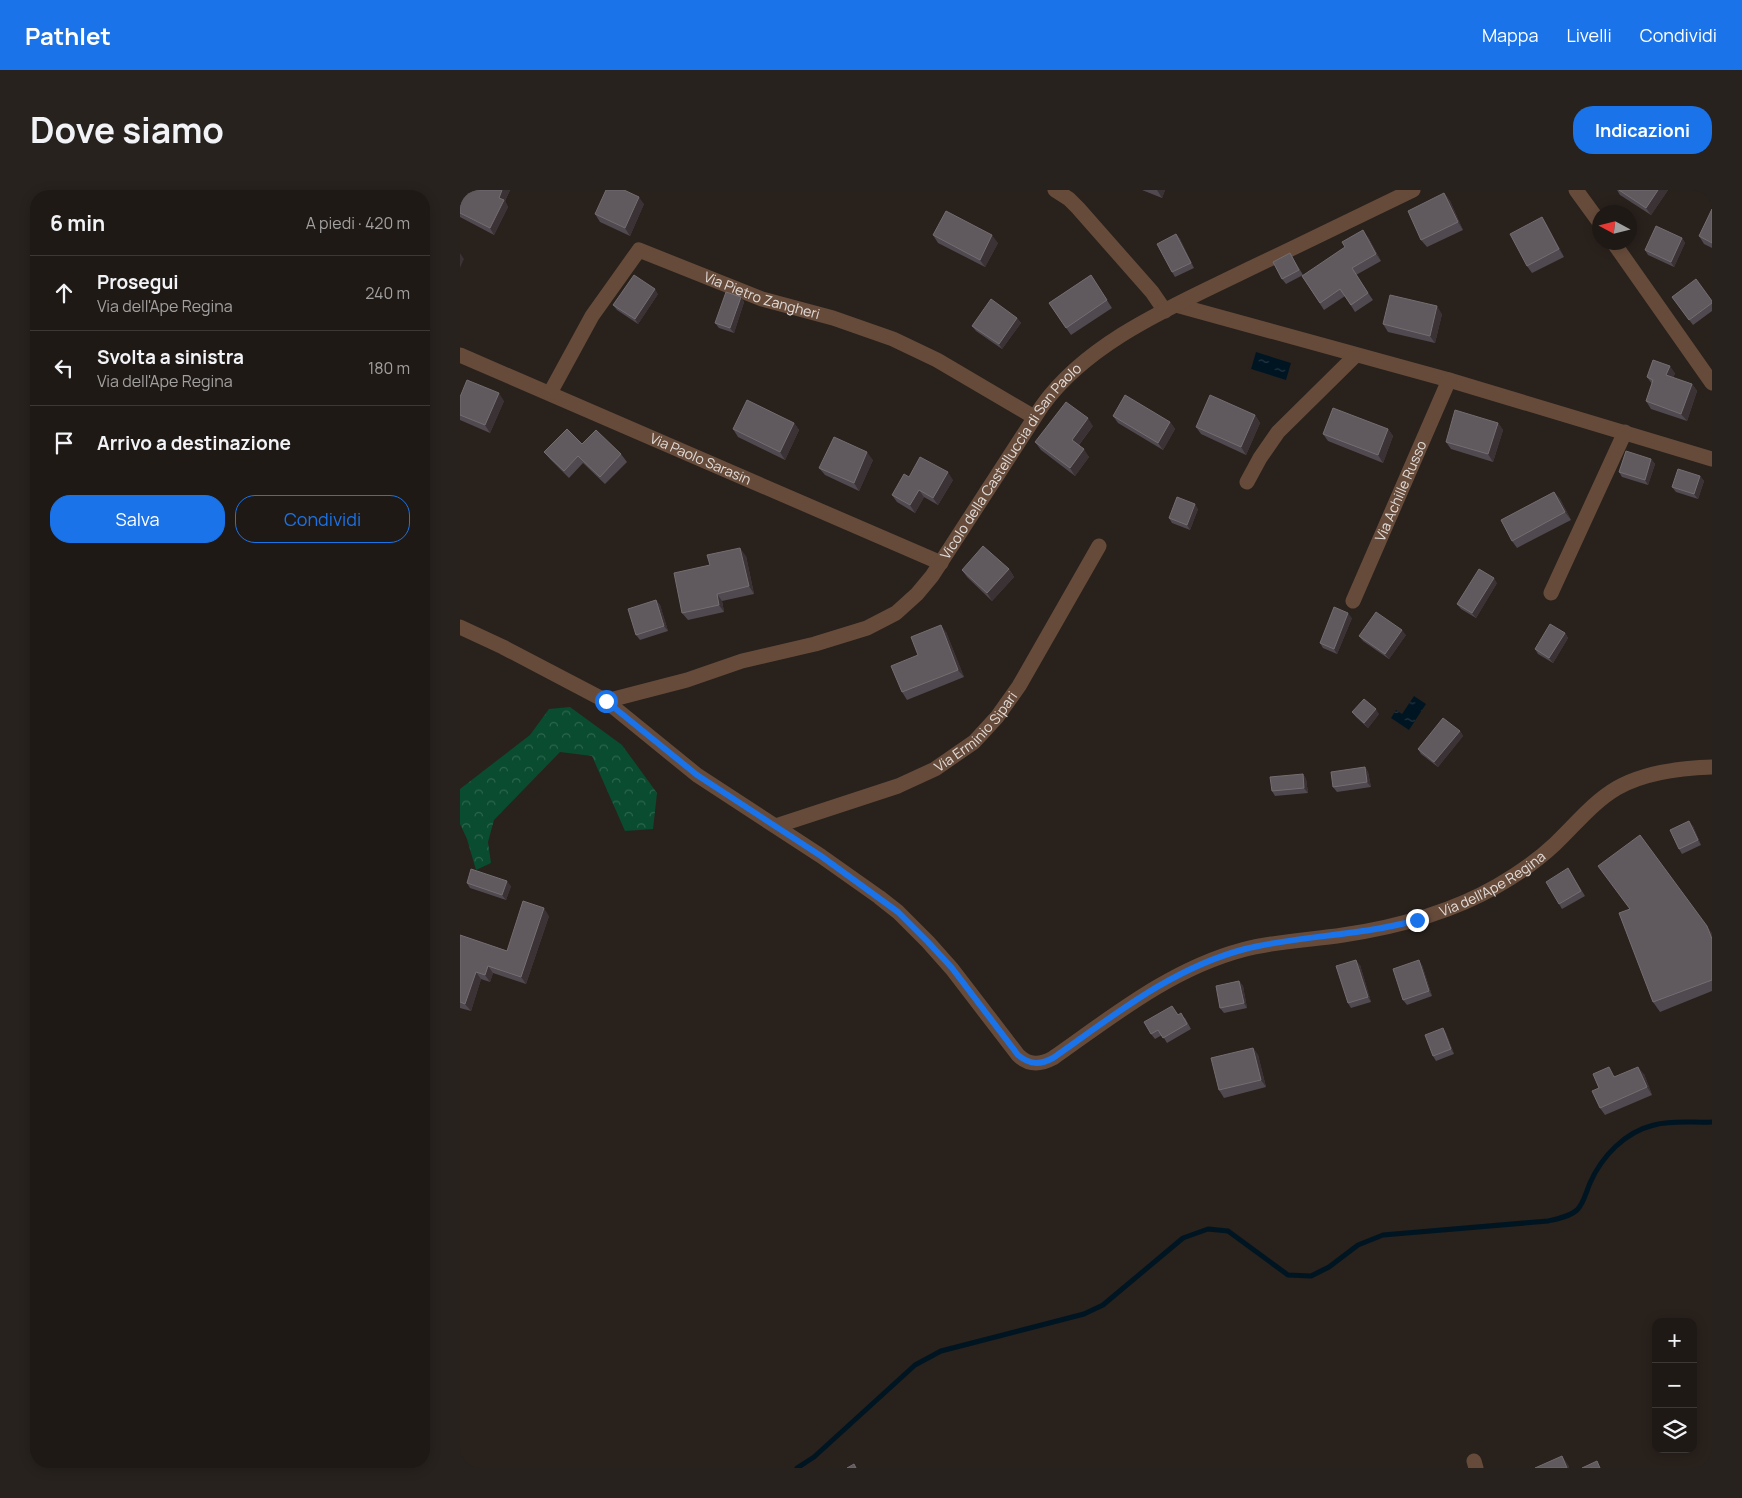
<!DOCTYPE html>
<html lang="it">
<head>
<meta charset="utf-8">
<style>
  :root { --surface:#1f1915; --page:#27221e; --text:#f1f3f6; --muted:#a1a0a0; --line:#3c3834; --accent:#1a73e8 }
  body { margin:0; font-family:Manrope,sans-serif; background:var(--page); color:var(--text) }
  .controls { position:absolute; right:15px; bottom:15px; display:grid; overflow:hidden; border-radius:10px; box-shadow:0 2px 12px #0003 }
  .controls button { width:45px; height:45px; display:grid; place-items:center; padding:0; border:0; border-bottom:1px solid var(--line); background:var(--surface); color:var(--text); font:25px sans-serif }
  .compass { position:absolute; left:1132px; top:15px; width:45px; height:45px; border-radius:50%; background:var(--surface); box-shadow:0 2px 12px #0003; rotate:277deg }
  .stop { position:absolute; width:15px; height:15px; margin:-11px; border:4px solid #1a73e8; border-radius:50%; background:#fff }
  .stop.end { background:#1a73e8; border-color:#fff; box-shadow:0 1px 5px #0008 }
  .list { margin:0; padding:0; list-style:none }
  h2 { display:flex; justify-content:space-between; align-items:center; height:65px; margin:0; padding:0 20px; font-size:21px }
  h2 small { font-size:16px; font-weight:400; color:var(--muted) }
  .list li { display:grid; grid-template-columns:32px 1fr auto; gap:15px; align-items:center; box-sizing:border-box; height:75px; padding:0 20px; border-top:1px solid var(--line) }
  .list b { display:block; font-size:19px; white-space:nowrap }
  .list p { margin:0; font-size:16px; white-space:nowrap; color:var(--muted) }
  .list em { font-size:16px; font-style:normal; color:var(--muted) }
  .actions { display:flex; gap:10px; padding:15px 20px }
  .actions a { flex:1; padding:11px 0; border:1px solid var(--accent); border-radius:20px; text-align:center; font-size:18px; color:var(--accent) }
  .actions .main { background:var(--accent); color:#fff }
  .icon { flex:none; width:28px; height:28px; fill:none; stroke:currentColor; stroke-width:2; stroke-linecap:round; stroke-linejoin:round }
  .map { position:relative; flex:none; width:1252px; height:1278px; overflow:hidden; border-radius:20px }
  header { display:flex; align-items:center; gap:30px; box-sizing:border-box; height:70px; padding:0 25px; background:var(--accent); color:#fff }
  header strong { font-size:24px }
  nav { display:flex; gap:28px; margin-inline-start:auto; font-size:18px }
  .intro { display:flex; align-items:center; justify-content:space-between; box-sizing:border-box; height:120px; padding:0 30px }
  h1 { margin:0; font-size:35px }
  .button { padding:12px 22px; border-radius:20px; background:var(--accent); color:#fff; font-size:18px; font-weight:700 }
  main { display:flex; gap:30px; padding:0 30px }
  aside { flex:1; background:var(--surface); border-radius:20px; box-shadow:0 2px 12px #0003 }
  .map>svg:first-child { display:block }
  .forest { fill:url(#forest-crowns) }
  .water { fill:url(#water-ripples) }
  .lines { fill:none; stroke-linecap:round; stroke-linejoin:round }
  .stream { stroke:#001522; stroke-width:5 }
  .street { stroke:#664b3a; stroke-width:15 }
  .wall { fill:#50494f }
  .shaded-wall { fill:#3a3235 }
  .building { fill:#60595e; stroke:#746d71 }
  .route { stroke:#1a73e8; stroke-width:6 }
  .labels { text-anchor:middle; stroke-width:4; stroke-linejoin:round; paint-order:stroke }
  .street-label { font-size:14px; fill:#e2dcd9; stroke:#0f0c09 }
</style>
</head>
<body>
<header>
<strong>Pathlet</strong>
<nav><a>Mappa</a><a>Livelli</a><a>Condividi</a></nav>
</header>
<div class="intro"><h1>Dove siamo</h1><a class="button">Indicazioni</a></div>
<main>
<aside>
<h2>6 min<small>A piedi · 420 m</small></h2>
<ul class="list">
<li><svg class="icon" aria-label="ahead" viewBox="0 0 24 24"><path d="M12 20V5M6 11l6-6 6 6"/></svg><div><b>Prosegui</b><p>Via dell'Ape Regina</p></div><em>240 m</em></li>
<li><svg class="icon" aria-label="left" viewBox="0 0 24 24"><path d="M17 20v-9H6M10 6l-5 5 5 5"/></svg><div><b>Svolta a sinistra</b><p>Via dell'Ape Regina</p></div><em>180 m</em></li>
<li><svg class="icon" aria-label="arrive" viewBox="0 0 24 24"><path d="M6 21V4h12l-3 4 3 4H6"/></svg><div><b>Arrivo a destinazione</b></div></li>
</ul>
<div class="actions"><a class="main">Salva</a><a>Condividi</a></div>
</aside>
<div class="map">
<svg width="1252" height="1278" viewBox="0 0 1252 1278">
  <defs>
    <pattern id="forest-crowns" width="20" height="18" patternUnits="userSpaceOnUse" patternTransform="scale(1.25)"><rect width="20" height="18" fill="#094c2f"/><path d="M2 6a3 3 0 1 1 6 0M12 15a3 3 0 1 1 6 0" fill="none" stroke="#2d654d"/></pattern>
    <pattern id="water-ripples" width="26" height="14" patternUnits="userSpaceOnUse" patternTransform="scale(1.25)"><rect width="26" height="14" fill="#001522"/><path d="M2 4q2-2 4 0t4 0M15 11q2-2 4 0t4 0" fill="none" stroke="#253642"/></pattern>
  </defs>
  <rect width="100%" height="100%" fill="#29211c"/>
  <path class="forest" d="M 110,517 L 162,555 L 197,603 L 193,639 L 165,641 L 132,566 L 100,562 L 34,630 L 28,652 L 31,673 L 16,680 L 7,649 L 0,634 L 0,599 L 70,545 L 89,519 Z"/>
  <g class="water">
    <path d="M 796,162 L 831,173 L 826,190 L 791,179 Z"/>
    <path d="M 954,506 L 966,514 L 949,540 L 931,528 L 936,520 L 942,524 Z"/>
  </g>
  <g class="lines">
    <path class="stream" d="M 337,1278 L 354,1267 L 455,1175 L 481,1161 L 624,1124 L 643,1115 L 723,1048 L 748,1039 L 768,1041 L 828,1085 L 851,1086 L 869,1077 L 898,1055 L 923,1045 L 1088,1031 C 1097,1029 1109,1027 1117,1020 C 1124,1013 1126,1002 1130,993 C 1142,966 1165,942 1194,935 C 1213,930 1233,933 1252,932"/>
    <g class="street">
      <path d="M 595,0 L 609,9 L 618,18 L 692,102 L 705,121"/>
      <path d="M 1116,0 L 1140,33"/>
      <path d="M 1153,52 L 1252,193"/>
      <path d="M 716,115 L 989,190 L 1252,269"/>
      <path id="s1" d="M 0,165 L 481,373"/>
      <path id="s2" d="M 90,203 L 132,126 L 179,60 L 302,109 L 373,128 L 433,149 L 477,170 L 574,227"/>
      <path d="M 787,292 L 800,268 L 818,242 L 896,165"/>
      <path d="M 1091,403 L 1165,242"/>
      <path id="s3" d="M 893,411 L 989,190"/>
      <path id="s4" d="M 0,437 L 43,457 L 146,511 L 237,585 L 361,666 L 419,707 L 438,722 L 468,752 L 492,779 L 558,865 C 569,876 580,875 593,868 C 653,826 711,779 782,760 C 815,751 850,750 883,745 C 937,737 990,723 1037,696 C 1058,684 1078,670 1095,654 C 1115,635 1133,612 1157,598 C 1185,582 1220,578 1252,577"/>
      <path id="s5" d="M 146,511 L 227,490 L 282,471 L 355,454 L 407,438 L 436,423 L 457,404 L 472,386 L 582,216 C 629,150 718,114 789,79 C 844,53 899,26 953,0"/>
      <path id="s6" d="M 316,636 L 438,596 L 475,579 L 514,552 L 537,527 L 559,496 L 639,356"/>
      <path d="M 1014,1271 L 1016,1278"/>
    </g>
  </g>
  <g class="wall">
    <path d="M 4,0 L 50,0 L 45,11 L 48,17 L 34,45 L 0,27 L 0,7 Z"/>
    <path d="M 682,0 L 705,0 L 702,8 Z"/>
    <path d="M 1157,0 L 1208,0 L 1191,25 L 1160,5 Z"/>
    <path d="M 984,3 L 990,11 L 1003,40 L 967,57 L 961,50 Z"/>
    <path d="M 184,14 L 170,46 L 140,32 L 135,24 Z"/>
    <path d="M 1252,19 L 1252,58 L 1244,54 L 1239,46 Z"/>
    <path d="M 1082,27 L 1087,35 L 1104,67 L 1072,83 L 1067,76 Z"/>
    <path d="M 716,44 L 720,49 L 734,78 L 715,87 L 712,82 Z"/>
    <path d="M 473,45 L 538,53 L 525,77 L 478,53 Z"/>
    <path d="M 908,47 L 921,71 L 896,85 L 913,110 L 895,122 L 885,106 L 864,120 L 842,86 Z"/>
    <path d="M 1222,48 L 1225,53 L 1214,77 L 1188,65 L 1185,60 Z"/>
    <path d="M 830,63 L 843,85 L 826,94 L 822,89 Z"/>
    <path d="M 631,85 L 652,118 L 611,145 L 589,113 Z"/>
    <path d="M 198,104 L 178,134 L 157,120 L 153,115 Z"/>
    <path d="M 281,107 L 284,112 L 274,143 L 259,138 L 255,133 Z"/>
    <path d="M 1212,107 L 1252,111 L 1252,121 L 1233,135 Z"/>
    <path d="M 982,124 L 975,153 L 928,142 L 923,134 Z"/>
    <path d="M 557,128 L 561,133 L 542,159 L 516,141 L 512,136 Z"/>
    <path d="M 1215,183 L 1213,188 L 1232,194 L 1237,201 L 1227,231 L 1191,219 L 1186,211 L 1192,194 L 1187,187 Z"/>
    <path d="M 0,207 L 44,211 L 30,243 L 0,230 Z"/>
    <path d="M 795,225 L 800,233 L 786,265 L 741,244 L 736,237 Z"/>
    <path d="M 653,226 L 710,232 L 715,239 L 703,260 L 658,233 Z"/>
    <path d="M 334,233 L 339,240 L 325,270 L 278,247 L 273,239 Z"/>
    <path d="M 1038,233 L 1043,240 L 1033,272 L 991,259 L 986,252 Z"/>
    <path d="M 633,236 L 619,255 L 629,267 L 615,286 L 581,260 L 575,252 Z"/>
    <path d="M 928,239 L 933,246 L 923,273 L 868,251 L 863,244 Z"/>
    <path d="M 122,254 L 161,264 L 167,272 L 145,294 L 123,273 L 109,288 L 90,269 L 84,262 Z"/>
    <path d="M 1191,269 L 1195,274 L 1188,295 L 1162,287 L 1159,282 Z"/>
    <path d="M 413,270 L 399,301 L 365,285 L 359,278 Z"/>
    <path d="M 1240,286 L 1244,291 L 1238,309 L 1216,302 L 1212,297 Z"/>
    <path d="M 449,287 L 493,290 L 478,315 L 464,307 L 455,323 L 437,312 L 432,305 Z"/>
    <path d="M 1094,302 L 1100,309 L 1111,330 L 1057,358 L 1052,351 Z"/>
    <path d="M 738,319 L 730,340 L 712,333 L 709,328 Z"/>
    <path d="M 286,366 L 294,404 L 262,411 L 264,422 L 228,430 L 222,423 L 250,375 Z"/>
    <path d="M 549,379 L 554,387 L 532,411 L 507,387 L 502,380 Z"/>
    <path d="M 1037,393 L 1016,428 L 1001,419 L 997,414 Z"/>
    <path d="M 196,410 L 200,415 L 208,441 L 180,450 L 176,445 Z"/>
    <path d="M 892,428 L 877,464 L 863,458 L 860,453 Z"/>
    <path d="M 486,442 L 504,487 L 447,510 L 442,502 L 458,465 Z"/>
    <path d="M 1105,443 L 1108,448 L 1093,473 L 1078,464 L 1075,459 Z"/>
    <path d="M 946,445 L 929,469 L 903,451 L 899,446 Z"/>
    <path d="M 892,522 L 919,524 L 908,538 L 896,527 Z"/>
    <path d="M 1000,541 L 1003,546 L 978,577 L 961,564 L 958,559 Z"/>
    <path d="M 905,577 L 908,582 L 911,597 L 877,602 L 873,597 Z"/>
    <path d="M 843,584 L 846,589 L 848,603 L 815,606 L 812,601 Z"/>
    <path d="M 1233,636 L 1241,655 L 1222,664 L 1219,659 Z"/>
    <path d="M 1108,678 L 1125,706 L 1102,719 L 1099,714 Z"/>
    <path d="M 7,693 L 51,696 L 46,710 L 10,698 Z"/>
    <path d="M 89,726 L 66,794 L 33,783 L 30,792 L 21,789 L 11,821 L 0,818 L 0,745 L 47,761 Z"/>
    <path d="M 1252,743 L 1252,801 L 1200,822 L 1193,812 Z"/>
    <path d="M 900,775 L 911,812 L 891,818 L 888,813 Z"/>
    <path d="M 962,775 L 972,806 L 947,815 L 943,810 Z"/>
    <path d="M 779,791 L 783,796 L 787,818 L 764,823 L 760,818 Z"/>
    <path d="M 718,824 L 725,828 L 731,839 L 707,853 L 702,845 L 695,849 L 691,844 Z"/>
    <path d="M 983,838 L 986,843 L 994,864 L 976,871 L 973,866 Z"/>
    <path d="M 793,858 L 798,865 L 806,897 L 764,908 L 759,900 Z"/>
    <path d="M 1184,884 L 1192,905 L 1145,925 L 1140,918 L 1139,898 L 1154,885 L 1155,887 Z"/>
  </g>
  <g class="shaded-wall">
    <path d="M 42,0 L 50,0 L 45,11 L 48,17 L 34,45 L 30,38 L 39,8 Z"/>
    <path d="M 697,0 L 705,0 L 702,8 Z"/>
    <path d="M 1198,0 L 1208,0 L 1191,25 L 1186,18 Z"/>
    <path d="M 984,3 L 990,11 L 1003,40 L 998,32 Z"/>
    <path d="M 179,7 L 184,14 L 170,46 L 165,38 Z"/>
    <path d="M 1082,27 L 1087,35 L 1104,67 L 1099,59 Z"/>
    <path d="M 903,40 L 908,47 L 921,71 L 916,64 Z"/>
    <path d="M 716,44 L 720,49 L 734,78 L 731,73 Z"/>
    <path d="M 532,45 L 538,53 L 525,77 L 520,70 Z"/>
    <path d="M 1222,48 L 1225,53 L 1214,77 L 1211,72 Z"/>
    <path d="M 0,63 L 4,69 L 0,78 Z"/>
    <path d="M 195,99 L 198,104 L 178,134 L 175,129 Z"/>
    <path d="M 281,107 L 284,112 L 274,143 L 270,138 Z"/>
    <path d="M 977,116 L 982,124 L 975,153 L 970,146 Z"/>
    <path d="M 557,128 L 561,133 L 542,159 L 539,154 Z"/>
    <path d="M 1210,176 L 1215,183 L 1212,193 L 1206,185 Z"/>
    <path d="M 1232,194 L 1237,201 L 1227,231 L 1221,224 Z"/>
    <path d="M 39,203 L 44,211 L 30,243 L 25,235 Z"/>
    <path d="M 795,225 L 800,233 L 786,265 L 781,257 Z"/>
    <path d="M 628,228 L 633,236 L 617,257 L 612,250 Z"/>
    <path d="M 710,232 L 715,239 L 703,260 L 698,253 Z"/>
    <path d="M 334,233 L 339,240 L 325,270 L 320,262 Z"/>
    <path d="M 1038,233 L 1043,240 L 1033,272 L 1028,264 Z"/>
    <path d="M 928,239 L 933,246 L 923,273 L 918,265 Z"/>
    <path d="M 624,259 L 629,267 L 615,286 L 610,278 Z"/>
    <path d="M 407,262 L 413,270 L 399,301 L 394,293 Z"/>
    <path d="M 1191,269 L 1195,274 L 1188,295 L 1185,290 Z"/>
    <path d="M 488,282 L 493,290 L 478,315 L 473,308 Z"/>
    <path d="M 1240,286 L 1244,291 L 1238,309 L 1234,304 Z"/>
    <path d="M 459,300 L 464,307 L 455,323 L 450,315 Z"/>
    <path d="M 1094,302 L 1100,309 L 1111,330 L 1105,322 Z"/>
    <path d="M 735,314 L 738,319 L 730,340 L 727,335 Z"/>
    <path d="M 280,358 L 286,366 L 294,404 L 289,396 Z"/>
    <path d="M 549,379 L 554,387 L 532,411 L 527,403 Z"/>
    <path d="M 1034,388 L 1037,393 L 1016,428 L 1012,423 Z"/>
    <path d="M 257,404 L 262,411 L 264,422 L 259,415 Z"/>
    <path d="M 196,410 L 200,415 L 208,441 L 204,436 Z"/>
    <path d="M 888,423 L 892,428 L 877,464 L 874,459 Z"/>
    <path d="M 481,435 L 486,442 L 504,487 L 498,480 Z"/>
    <path d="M 942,440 L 946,445 L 929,469 L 925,464 Z"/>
    <path d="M 1105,443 L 1108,448 L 1093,473 L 1089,468 Z"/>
    <path d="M 916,519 L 919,524 L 908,538 L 904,533 Z"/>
    <path d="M 1000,541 L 1003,546 L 978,577 L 974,572 Z"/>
    <path d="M 905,577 L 908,582 L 911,597 L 907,592 Z"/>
    <path d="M 843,584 L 846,589 L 848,603 L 844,598 Z"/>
    <path d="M 1229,631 L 1233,636 L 1241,655 L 1238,650 Z"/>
    <path d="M 47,691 L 51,696 L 46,710 L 42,705 Z"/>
    <path d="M 84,718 L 89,726 L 66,794 L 61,787 Z"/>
    <path d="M 1247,736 L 1252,743 L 1252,749 Z"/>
    <path d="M 896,770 L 900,775 L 911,812 L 908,807 Z"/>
    <path d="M 959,770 L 962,775 L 972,806 L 969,801 Z"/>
    <path d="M 28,776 L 33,783 L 30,792 L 25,785 Z"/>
    <path d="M 16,782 L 21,789 L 11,821 L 5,814 Z"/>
    <path d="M 779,791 L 783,796 L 787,818 L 784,813 Z"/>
    <path d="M 983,838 L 986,843 L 994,864 L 991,859 Z"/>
    <path d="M 793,858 L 798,865 L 806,897 L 801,890 Z"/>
    <path d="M 1178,877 L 1184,884 L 1192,905 L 1187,897 Z"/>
    <path d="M 1102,1266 L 1109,1276 L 1109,1278 L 1107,1278 Z"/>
  </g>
  <g class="building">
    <path d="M 4,0 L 42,0 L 39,8 L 44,10 L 30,38 L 0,23 L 0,7 Z"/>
    <path d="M 146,0 L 164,0 L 179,7 L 165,38 L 135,24 Z"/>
    <path d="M 1159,0 L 1198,0 L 1186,18 Z"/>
    <path d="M 984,3 L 998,32 L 961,50 L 948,21 Z"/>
    <path d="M 1252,19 L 1252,53 L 1239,46 Z"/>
    <path d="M 486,21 L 532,45 L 520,70 L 473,45 Z"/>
    <path d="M 1082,27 L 1099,59 L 1067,76 L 1050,44 Z"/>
    <path d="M 1196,36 L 1222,48 L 1211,72 L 1185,60 Z"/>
    <path d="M 903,40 L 916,64 L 892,78 L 908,103 L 891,115 L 880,99 L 860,113 L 842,86 L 885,57 L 882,52 Z"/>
    <path d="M 716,44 L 731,73 L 712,82 L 697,54 Z"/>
    <path d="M 830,63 L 839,80 L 822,89 L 813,72 Z"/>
    <path d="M 174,85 L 195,99 L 175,129 L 153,115 Z"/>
    <path d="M 631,85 L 647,110 L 606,138 L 589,113 Z"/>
    <path d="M 1236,89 L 1252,111 L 1252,113 L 1229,130 L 1212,107 Z"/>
    <path d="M 266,102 L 281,107 L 270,138 L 255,133 Z"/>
    <path d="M 930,105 L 977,116 L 970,146 L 923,134 Z"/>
    <path d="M 531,109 L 557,128 L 539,154 L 512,136 Z"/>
    <path d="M 1193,170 L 1210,176 L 1206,185 L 1232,194 L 1221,224 L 1186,211 L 1193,190 L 1187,187 Z"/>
    <path d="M 7,190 L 39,203 L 25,235 L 0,225 L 0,207 Z"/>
    <path d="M 665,205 L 710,232 L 698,253 L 653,226 Z"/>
    <path d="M 750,205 L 795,225 L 781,257 L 736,237 Z"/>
    <path d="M 287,210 L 334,233 L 320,262 L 273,239 Z"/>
    <path d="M 606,212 L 628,228 L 612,250 L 624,259 L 610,278 L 575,252 Z"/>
    <path d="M 873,218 L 928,239 L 918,265 L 863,244 Z"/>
    <path d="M 995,220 L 1038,233 L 1028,264 L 986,252 Z"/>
    <path d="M 107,239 L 122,254 L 136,240 L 161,264 L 140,287 L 118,266 L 104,281 L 84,262 Z"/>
    <path d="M 374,247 L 407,262 L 394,293 L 359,278 Z"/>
    <path d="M 1166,261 L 1191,269 L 1185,290 L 1159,282 Z"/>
    <path d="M 460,267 L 488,282 L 473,308 L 459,300 L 450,315 L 432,305 L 444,284 L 449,287 Z"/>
    <path d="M 1218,279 L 1240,286 L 1234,304 L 1212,297 Z"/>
    <path d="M 1094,302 L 1105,322 L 1052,351 L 1041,330 Z"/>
    <path d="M 717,307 L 735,314 L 727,335 L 709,328 Z"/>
    <path d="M 523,356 L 549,379 L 527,403 L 502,380 Z"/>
    <path d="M 280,358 L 289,396 L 257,404 L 259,415 L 222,423 L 214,383 L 250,375 L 247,365 Z"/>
    <path d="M 1019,379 L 1034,388 L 1012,423 L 997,414 Z"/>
    <path d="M 196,410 L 204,436 L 176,445 L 168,419 Z"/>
    <path d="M 874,417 L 888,423 L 874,459 L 860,453 Z"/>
    <path d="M 916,422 L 942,440 L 925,464 L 899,446 Z"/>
    <path d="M 1090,434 L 1105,443 L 1089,468 L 1075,459 Z"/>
    <path d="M 481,435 L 498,480 L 442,502 L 431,476 L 458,465 L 451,447 Z"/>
    <path d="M 904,509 L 916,519 L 904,533 L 892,522 Z"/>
    <path d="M 983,528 L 1000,541 L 974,572 L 958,559 Z"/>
    <path d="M 905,577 L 907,592 L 873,597 L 871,582 Z"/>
    <path d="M 843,584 L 844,598 L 812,601 L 810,587 Z"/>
    <path d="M 1229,631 L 1238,650 L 1219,659 L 1210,640 Z"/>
    <path d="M 1180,645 L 1247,736 L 1252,749 L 1252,790 L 1193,812 L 1159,723 L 1170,719 L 1138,676 Z"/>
    <path d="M 1108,678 L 1121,701 L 1099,714 L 1086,692 Z"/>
    <path d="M 11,679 L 47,691 L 42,705 L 7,693 Z"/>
    <path d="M 63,711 L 84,718 L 61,787 L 28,776 L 25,785 L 16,782 L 5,814 L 0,812 L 0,745 L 47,761 Z"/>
    <path d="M 896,770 L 908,807 L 888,813 L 876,776 Z"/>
    <path d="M 959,770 L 969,801 L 943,810 L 933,779 Z"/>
    <path d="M 779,791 L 784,813 L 760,818 L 756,796 Z"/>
    <path d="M 712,816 L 718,825 L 721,823 L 727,834 L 703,848 L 698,840 L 691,844 L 684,832 Z"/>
    <path d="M 983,838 L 991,859 L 973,866 L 965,845 Z"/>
    <path d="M 793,858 L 801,890 L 759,900 L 751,868 Z"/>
    <path d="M 1149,877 L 1154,887 L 1178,877 L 1187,897 L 1140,918 L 1132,901 L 1139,898 L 1133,884 Z"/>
    <path d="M 1102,1266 L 1107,1278 L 1075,1278 Z"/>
    <path d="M 1137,1271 L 1140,1278 L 1122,1278 Z"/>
    <path d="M 394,1274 L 396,1278 L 387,1278 Z"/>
  </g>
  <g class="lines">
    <path class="route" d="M 146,511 L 237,585 L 361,666 L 438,722 L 468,752 L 492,778 L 558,865 C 570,875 580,875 593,868 C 653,826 712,778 785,759 C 841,745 900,746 957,730"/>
  </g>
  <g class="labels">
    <g class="street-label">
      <text dy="5" stroke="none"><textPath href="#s2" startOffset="300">Via Pietro Zangheri</textPath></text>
      <text dy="5" stroke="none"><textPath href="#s1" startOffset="262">Via Paolo Sarasin</textPath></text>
      <text dy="5" stroke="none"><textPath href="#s5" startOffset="495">Vicolo della Castelluccia di San Paolo</textPath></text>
      <text dy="5" stroke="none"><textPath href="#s3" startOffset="120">Via Achille Russo</textPath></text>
      <text dy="5" stroke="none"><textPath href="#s6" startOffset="225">Via Erminio Sipari</textPath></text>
      <text dy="5" stroke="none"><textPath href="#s4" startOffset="1230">Via dell'Ape Regina</textPath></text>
    </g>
  </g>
</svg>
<div class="controls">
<button>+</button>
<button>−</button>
<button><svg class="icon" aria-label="layers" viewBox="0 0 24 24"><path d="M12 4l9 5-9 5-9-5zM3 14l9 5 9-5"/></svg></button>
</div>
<svg class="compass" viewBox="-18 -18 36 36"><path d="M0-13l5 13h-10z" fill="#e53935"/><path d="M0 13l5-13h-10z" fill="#a1a0a0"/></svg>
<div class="stop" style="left:146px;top:511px"></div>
<div class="stop end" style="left:957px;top:730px"></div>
</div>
</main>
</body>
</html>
